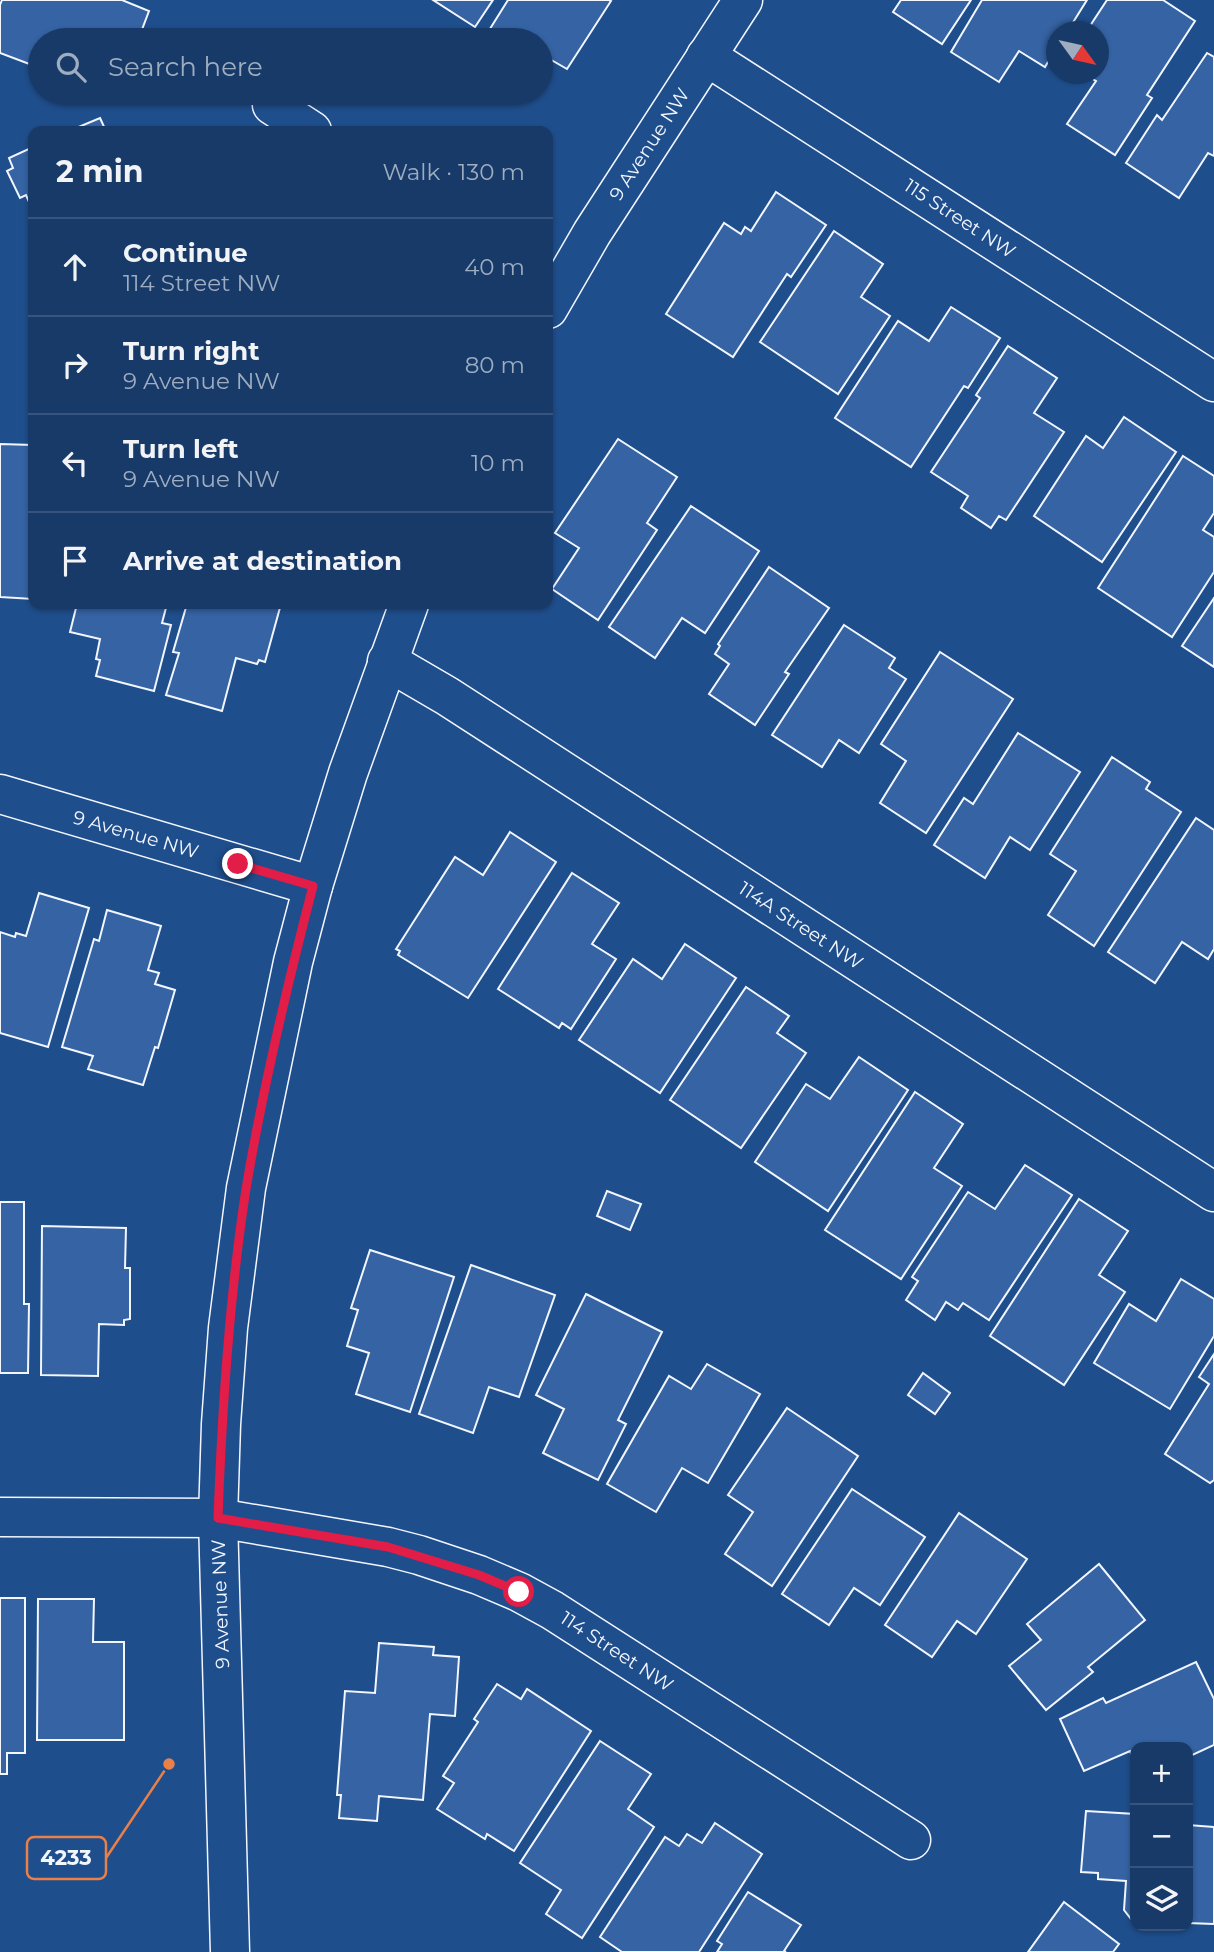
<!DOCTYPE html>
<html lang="en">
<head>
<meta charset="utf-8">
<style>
  :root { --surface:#173a69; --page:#20416f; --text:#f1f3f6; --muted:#9eadc0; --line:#36547d }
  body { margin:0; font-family:Montserrat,sans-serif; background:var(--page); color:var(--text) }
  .controls { position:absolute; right:21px; bottom:21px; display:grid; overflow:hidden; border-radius:14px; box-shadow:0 2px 5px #0004 }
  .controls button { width:63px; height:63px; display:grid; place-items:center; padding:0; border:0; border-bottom:2px solid var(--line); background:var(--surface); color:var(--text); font:35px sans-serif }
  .compass { position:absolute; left:1046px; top:21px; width:63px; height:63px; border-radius:50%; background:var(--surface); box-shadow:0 2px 5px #0004; rotate:123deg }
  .stop { position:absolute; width:21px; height:21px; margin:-16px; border:5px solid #e11d48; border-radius:50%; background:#fff }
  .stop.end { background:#e11d48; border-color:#fff; box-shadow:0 2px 7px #0008 }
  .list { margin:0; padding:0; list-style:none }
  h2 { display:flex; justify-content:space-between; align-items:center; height:91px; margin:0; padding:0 28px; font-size:30px }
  h2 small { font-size:23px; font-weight:400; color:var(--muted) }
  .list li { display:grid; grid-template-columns:46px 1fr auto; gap:21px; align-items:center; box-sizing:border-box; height:98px; padding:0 28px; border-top:2px solid var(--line) }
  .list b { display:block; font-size:26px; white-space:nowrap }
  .list p { margin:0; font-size:23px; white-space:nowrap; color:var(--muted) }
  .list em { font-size:23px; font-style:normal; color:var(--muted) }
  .icon { flex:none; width:38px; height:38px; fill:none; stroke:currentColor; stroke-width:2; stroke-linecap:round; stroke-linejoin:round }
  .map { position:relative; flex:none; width:1214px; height:1952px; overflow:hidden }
  .search { position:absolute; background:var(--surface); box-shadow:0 2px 5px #0004; left:28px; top:28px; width:525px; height:77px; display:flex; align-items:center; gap:18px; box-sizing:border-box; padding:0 24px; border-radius:38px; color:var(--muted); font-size:26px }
  .panel { position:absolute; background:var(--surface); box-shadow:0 2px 5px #0004; left:28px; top:126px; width:525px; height:483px; border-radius:14px }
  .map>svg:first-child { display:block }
  .building { fill:#3563a3; stroke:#f2f6ff; stroke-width:2 }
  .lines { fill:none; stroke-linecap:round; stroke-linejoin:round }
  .minor-casing { stroke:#f2f6ff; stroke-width:41 }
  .tertiary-casing { stroke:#f2f6ff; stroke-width:41 }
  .minor { stroke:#1f4e8c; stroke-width:38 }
  .tertiary { stroke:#1f4e8c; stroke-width:38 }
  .route { stroke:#e11d48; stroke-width:9 }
  .labels { text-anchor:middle; stroke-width:5; stroke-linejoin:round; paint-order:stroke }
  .street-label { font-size:19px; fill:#f2f6ff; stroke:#1f4e8c }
  .leader { fill:none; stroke:#ea8049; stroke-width:2.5 }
  .callout-dot { fill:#ea8049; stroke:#1f4e8c; stroke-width:2.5 }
  .callout { fill:#1f4e8c; stroke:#ea8049; stroke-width:2.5 }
  .callout-label { font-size:21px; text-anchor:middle; font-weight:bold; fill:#f2f6ff }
</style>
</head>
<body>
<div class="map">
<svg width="1214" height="1952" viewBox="0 0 1214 1952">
  <rect width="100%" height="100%" fill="#1f4e8c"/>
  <g class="building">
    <path d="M 2,0 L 122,0 L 149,11 L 138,40 L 40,40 L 40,68 L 0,53 L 0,5 Z"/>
    <path d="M 433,0 L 493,0 L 475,27 Z"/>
    <path d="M 508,0 L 609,0 L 611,1 L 567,69 L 541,54 L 541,40 L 483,40 Z"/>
    <path d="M 901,0 L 971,0 L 942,44 L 893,12 Z"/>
    <path d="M 982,0 L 1087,0 L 1067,32 L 1056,32 L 1056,48 L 1045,67 L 1019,51 L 999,82 L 951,52 Z"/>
    <path d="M 1107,0 L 1163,0 L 1195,21 L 1147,95 L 1152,98 L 1115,155 L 1067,124 L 1096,81 L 1084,74 L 1098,74 L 1098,32 L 1086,32 Z"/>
    <path d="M 1207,53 L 1214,57 L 1214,156 L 1208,153 L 1179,198 L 1126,163 L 1157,115 L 1162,120 Z"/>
    <path d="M 100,118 L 106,131 L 69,131 Z"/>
    <path d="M 33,147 L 33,211 L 26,195 L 20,198 L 7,171 L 13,168 L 9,158 Z"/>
    <path d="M 776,192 L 826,225 L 791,277 L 787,274 L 733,357 L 666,314 L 724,223 L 741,234 L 745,227 L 751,231 Z"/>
    <path d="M 834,231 L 883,264 L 861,297 L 890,316 L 838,394 L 760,342 Z"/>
    <path d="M 951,307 L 1000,338 L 968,388 L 964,386 L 911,467 L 835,418 L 898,321 L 929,341 Z"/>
    <path d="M 1008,346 L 1057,378 L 1034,413 L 1064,432 L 1006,520 L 999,516 L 991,528 L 961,508 L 968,496 L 931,472 L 980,398 L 976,395 Z"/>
    <path d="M 1124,417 L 1176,452 L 1102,562 L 1034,516 L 1086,436 L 1103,448 Z"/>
    <path d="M 618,439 L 677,477 L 647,523 L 657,530 L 598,620 L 552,589 L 579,548 L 555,533 Z"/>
    <path d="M 0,444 L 33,445 L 33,599 L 0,597 Z"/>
    <path d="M 1183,456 L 1214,476 L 1214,513 L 1203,530 L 1214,537 L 1214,572 L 1172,637 L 1098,588 Z"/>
    <path d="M 691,506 L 759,551 L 705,633 L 682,618 L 655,658 L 609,627 Z"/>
    <path d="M 769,567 L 829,608 L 785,672 L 789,674 L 755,725 L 709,694 L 729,664 L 715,654 L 720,646 L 718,644 Z"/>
    <path d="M 1214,598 L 1214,667 L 1182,646 Z"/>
    <path d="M 77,604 L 167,604 L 162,623 L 171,625 L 154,691 L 96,676 L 100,660 L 96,659 L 100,639 L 70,632 Z"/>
    <path d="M 187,604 L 281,604 L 265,662 L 259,660 L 257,664 L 236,658 L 222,711 L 166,695 L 179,653 L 173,652 Z"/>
    <path d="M 844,625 L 895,658 L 889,668 L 906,679 L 859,753 L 839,740 L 822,767 L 772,735 Z"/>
    <path d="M 940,652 L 1013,699 L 926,833 L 880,803 L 906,761 L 881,744 Z"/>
    <path d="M 1018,733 L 1080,772 L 1030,850 L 1010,837 L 985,878 L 934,845 L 964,798 L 973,804 Z"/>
    <path d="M 1112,757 L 1150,782 L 1146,789 L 1181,812 L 1094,946 L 1048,915 L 1076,871 L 1050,854 Z"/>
    <path d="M 1196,818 L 1214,830 L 1214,949 L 1208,959 L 1182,942 L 1155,983 L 1108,952 Z"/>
    <path d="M 510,832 L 556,862 L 468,998 L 398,955 L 400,951 L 396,949 L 455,857 L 483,875 Z"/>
    <path d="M 572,873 L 619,903 L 592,944 L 616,959 L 571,1029 L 562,1023 L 559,1028 L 498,989 Z"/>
    <path d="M 39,893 L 89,908 L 48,1047 L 0,1033 L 0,932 L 15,937 L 16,933 L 26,936 Z"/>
    <path d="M 107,910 L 161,926 L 148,970 L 159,973 L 155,984 L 175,990 L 158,1048 L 155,1047 L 143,1085 L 88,1069 L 93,1056 L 62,1047 L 94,939 L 99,941 Z"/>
    <path d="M 685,944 L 736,978 L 660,1093 L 579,1040 L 633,959 L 662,979 Z"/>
    <path d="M 746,987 L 789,1016 L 777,1033 L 806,1053 L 741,1148 L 670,1100 Z"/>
    <path d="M 859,1057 L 908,1090 L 828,1211 L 755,1162 L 806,1084 L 830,1099 Z"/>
    <path d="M 915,1092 L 963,1124 L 934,1168 L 962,1186 L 901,1279 L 825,1230 Z"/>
    <path d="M 1025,1165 L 1072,1195 L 989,1320 L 963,1303 L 958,1310 L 946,1302 L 935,1320 L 906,1300 L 918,1281 L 912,1277 L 968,1192 L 995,1209 Z"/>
    <path d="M 607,1191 L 641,1204 L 630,1230 L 597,1216 Z"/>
    <path d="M 1079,1199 L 1128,1231 L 1099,1275 L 1125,1292 L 1064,1385 L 990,1336 Z"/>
    <path d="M 0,1202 L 24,1202 L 24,1304 L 29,1304 L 28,1373 L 0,1373 Z"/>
    <path d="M 42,1226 L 126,1228 L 125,1268 L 130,1268 L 130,1319 L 124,1320 L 124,1325 L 99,1324 L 98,1376 L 41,1375 Z"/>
    <path d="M 370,1250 L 454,1277 L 410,1412 L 356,1394 L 369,1353 L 347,1346 L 358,1310 L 351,1308 Z"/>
    <path d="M 471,1265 L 555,1295 L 519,1397 L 489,1387 L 473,1433 L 419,1414 Z"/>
    <path d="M 1181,1279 L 1214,1299 L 1214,1336 L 1170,1409 L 1094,1363 L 1129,1304 L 1156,1321 Z"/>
    <path d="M 586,1294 L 662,1332 L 618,1420 L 626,1424 L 598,1480 L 543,1453 L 564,1409 L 536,1395 Z"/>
    <path d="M 1214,1354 L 1214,1480 L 1210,1483 L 1165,1454 L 1209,1384 L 1199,1377 Z"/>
    <path d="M 707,1364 L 760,1394 L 708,1483 L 682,1468 L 656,1512 L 607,1484 L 669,1376 L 691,1389 Z"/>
    <path d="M 923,1373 L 950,1393 L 935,1414 L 908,1395 Z"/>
    <path d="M 787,1408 L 858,1456 L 772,1586 L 725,1554 L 753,1512 L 728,1495 Z"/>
    <path d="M 852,1489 L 925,1537 L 880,1605 L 854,1588 L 829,1625 L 782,1594 Z"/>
    <path d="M 959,1513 L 1027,1559 L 976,1634 L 957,1621 L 932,1657 L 885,1625 Z"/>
    <path d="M 1099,1564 L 1145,1620 L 1088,1667 L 1093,1672 L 1046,1710 L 1009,1666 L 1041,1640 L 1027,1624 Z"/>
    <path d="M 0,1598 L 25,1598 L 25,1753 L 7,1753 L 7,1774 L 0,1774 Z"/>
    <path d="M 38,1599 L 94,1599 L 93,1642 L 124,1642 L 124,1740 L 37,1740 Z"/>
    <path d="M 379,1643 L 434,1647 L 433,1655 L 459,1657 L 455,1716 L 430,1714 L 423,1800 L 379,1796 L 377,1821 L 339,1818 L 341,1795 L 337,1795 L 345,1691 L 375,1693 Z"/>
    <path d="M 1196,1662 L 1214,1699 L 1214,1745 L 1188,1757 L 1188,1747 L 1135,1747 L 1135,1763 L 1130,1751 L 1084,1771 L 1060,1719 L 1103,1698 L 1106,1703 Z"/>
    <path d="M 497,1684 L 521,1699 L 527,1689 L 591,1731 L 514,1851 L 487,1834 L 485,1839 L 437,1809 L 454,1783 L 443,1776 L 478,1722 L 474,1719 Z"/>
    <path d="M 600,1741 L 651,1774 L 628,1809 L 654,1827 L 582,1938 L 546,1914 L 561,1890 L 520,1863 Z"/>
    <path d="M 1086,1811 L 1135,1814 L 1135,1919 L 1131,1919 L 1124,1910 L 1126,1881 L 1098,1879 L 1098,1873 L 1081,1872 Z"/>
    <path d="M 715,1823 L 762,1854 L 699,1952 L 622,1952 L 600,1937 L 665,1837 L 679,1846 L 687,1834 L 702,1843 Z"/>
    <path d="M 1188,1825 L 1214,1827 L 1214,1924 L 1188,1923 Z"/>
    <path d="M 748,1892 L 801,1925 L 784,1951 L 786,1952 L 717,1952 L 722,1944 L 717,1941 Z"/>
    <path d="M 1064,1902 L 1119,1944 L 1113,1952 L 1028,1952 Z"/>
  </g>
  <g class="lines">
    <defs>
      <g id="minor">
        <path d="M 706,56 L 1214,382"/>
        <path d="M 272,105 L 312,131"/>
        <path d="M 387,661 L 447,696 L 1214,1192"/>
        <path d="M 0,794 L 313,886"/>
        <path d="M 0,1517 L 218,1518 L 388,1547 L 419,1555 L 479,1575 L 519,1592 L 552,1610 L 911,1840"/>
      </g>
      <g id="tertiary">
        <path d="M 548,309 L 592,233 L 743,0"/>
        <path d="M 230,1952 L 218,1518 L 221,1424 L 228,1328 L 246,1188 L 293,962 L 313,886 L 348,773 L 409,604"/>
      </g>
    </defs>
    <use href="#minor" class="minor-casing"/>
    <use href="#tertiary" class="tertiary-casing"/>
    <use href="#minor" class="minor"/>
    <use href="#tertiary" class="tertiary"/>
  </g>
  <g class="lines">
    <path class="route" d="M 238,864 L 313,886 C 287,986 263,1087 246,1189 C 229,1298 222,1408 218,1518 L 388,1547 L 479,1575 L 519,1592"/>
  </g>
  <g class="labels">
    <g class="street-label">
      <text transform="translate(649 144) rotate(-57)" y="7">9 Avenue NW</text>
      <text transform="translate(960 218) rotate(33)" y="7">115 Street NW</text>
      <text transform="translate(136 834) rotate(16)" y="7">9 Avenue NW</text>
      <text transform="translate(801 925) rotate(33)" y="7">114A Street NW</text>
      <text transform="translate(220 1604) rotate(-92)" y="7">9 Avenue NW</text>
      <text transform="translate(617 1651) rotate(33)" y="7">114 Street NW</text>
    </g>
  </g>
  <path class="leader" d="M169 1764L106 1858"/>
  <circle class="callout-dot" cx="169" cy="1764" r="7"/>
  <rect class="callout" x="27" y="1837" width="79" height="42" rx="7"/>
  <g class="callout-label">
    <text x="66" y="1865">4233</text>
  </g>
</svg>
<div class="controls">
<button>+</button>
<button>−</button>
<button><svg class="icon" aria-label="layers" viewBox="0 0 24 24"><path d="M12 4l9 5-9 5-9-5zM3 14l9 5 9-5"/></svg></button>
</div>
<svg class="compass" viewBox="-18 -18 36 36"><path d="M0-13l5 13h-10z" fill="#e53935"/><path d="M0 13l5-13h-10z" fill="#9eadc0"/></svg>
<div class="stop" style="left:519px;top:1592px"></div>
<div class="stop end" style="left:238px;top:864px"></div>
<div class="search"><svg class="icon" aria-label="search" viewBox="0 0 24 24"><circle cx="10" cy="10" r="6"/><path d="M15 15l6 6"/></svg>Search here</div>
<section class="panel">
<h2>2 min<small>Walk · 130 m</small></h2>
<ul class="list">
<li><svg class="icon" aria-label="ahead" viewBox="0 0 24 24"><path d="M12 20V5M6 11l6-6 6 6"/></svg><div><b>Continue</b><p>114 Street NW</p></div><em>40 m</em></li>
<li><svg class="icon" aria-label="right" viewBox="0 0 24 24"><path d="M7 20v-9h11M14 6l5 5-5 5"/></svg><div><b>Turn right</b><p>9 Avenue NW</p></div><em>80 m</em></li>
<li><svg class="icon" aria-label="left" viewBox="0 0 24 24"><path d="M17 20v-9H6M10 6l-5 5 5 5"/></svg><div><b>Turn left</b><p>9 Avenue NW</p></div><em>10 m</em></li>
<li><svg class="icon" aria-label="arrive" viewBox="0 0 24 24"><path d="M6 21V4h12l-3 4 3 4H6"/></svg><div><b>Arrive at destination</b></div></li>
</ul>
</section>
</div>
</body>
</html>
